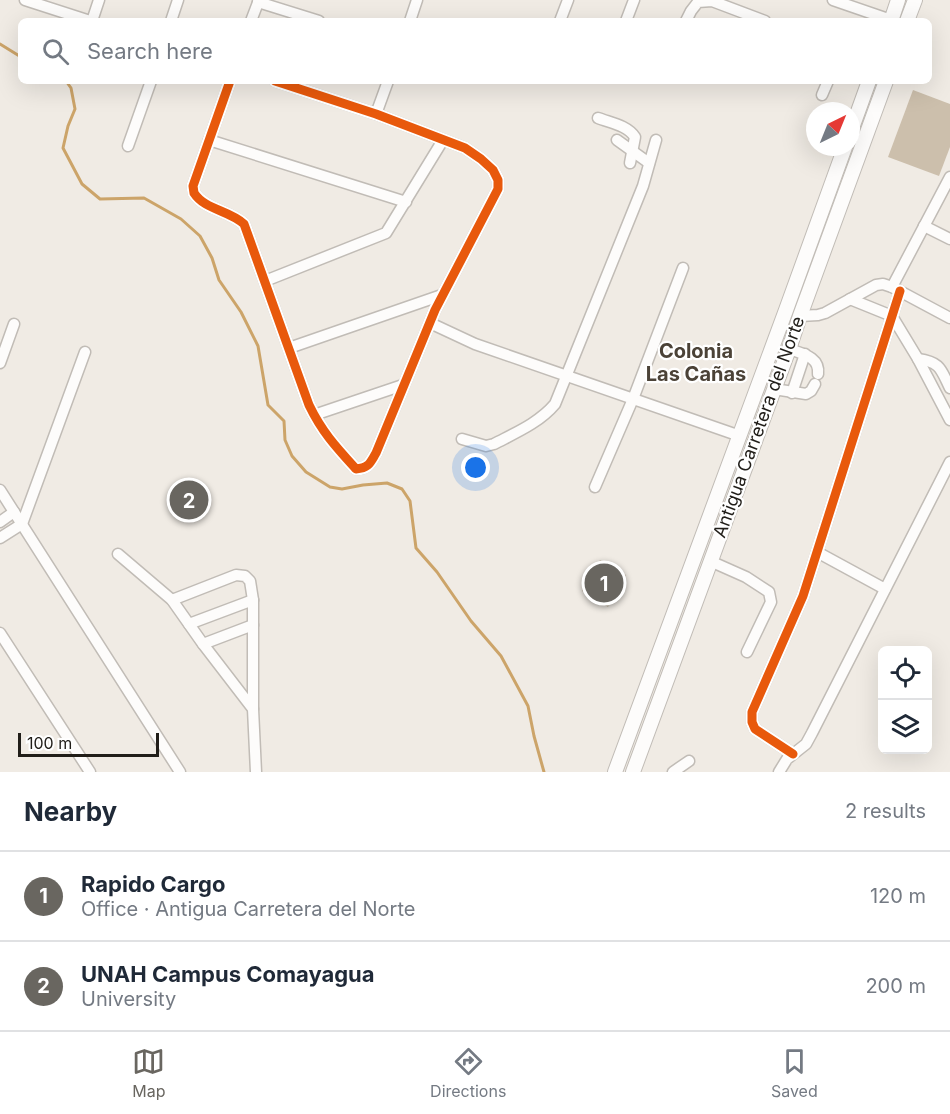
<!DOCTYPE html>
<html lang="en">
<head>
<meta charset="utf-8">
<style>
  :root { --surface:#fff; --page:#f2f2f3; --text:#1f2937; --muted:#747a83; --line:#e0e1e3; --accent:#696660 }
  body { margin:0; font-family:Inter,sans-serif; background:var(--page); color:var(--text) }
  .controls { position:absolute; right:18px; bottom:18px; display:grid; overflow:hidden; border-radius:9px; box-shadow:0 6px 24px #0002 }
  .controls button { width:54px; height:54px; display:grid; place-items:center; padding:0; border:0; border-bottom:2px solid var(--line); background:var(--surface); color:var(--text); font:30px sans-serif }
  .compass { position:absolute; left:806px; top:102px; width:54px; height:54px; border-radius:50%; background:var(--surface); box-shadow:0 6px 24px #0002; rotate:43deg }
  .scale { position:absolute; left:18px; bottom:15px; width:141px; box-sizing:border-box; padding-left:6px; border:3px solid #211e19; border-top:0; font-size:16px; line-height:21px; white-space:nowrap; color:#211e19; -webkit-text-stroke:4px #fff; paint-order:stroke }
  .you { position:absolute; left:476px; top:468px; width:21px; height:21px; margin:-15px; border:4px solid #fff; border-radius:50%; background:#1a73e8; box-shadow:0 0 0 9px #1a73e833 }
  .badge { display:grid; place-items:center; width:39px; height:39px; border-radius:50%; background:var(--accent); color:#fff; font-size:20px; font-weight:700 }
  .pin { position:absolute; translate:-50% -50%; border:3px solid #fff; box-shadow:0 2px 6px #0006 }
  .list { margin:0; padding:0; list-style:none }
  h2 { display:flex; justify-content:space-between; align-items:center; height:78px; margin:0; padding:0 24px; font-size:26px }
  h2 small { font-size:20px; font-weight:400; color:var(--muted) }
  .list li { display:grid; grid-template-columns:39px 1fr auto; gap:18px; align-items:center; box-sizing:border-box; height:90px; padding:0 24px; border-top:2px solid var(--line) }
  .list b { display:block; font-size:22px; white-space:nowrap }
  .list p { margin:0; font-size:20px; white-space:nowrap; color:var(--muted) }
  .list em { font-size:20px; font-style:normal; color:var(--muted) }
  .icon { flex:none; width:33px; height:33px; fill:none; stroke:currentColor; stroke-width:2; stroke-linecap:round; stroke-linejoin:round }
  .map { position:relative; flex:none; width:950px; height:772px; overflow:hidden }
  .search { position:absolute; background:var(--surface); box-shadow:0 6px 24px #0002; left:18px; right:18px; top:18px; height:66px; display:flex; align-items:center; gap:15px; box-sizing:border-box; padding:0 21px; border-radius:9px; color:var(--muted); font-size:22px }
  .sheet { height:258px; background:var(--surface) }
  nav { display:flex; justify-content:space-around; align-items:center; box-sizing:border-box; height:84px; border-top:2px solid var(--line); background:var(--surface); font-size:16px; color:var(--muted) }
  nav a { display:grid; justify-items:center; gap:3px }
  nav .on { color:var(--accent) }
  .map>svg:first-child { display:block }
  .lines { fill:none; stroke-linecap:round; stroke-linejoin:round }
  .stream { stroke:#cca469; stroke-width:3 }
  .building { fill:#ccbfac }
  .minor-casing { stroke:#c1bcb6; stroke-width:13 }
  .major-casing { stroke:#c1bcb6; stroke-width:16 }
  .minor { stroke:#fdfcfb; stroke-width:10 }
  .major { stroke:#fdfcfb; stroke-width:14 }
  .cycleway-casing { stroke:#fff; stroke-width:13 }
  .cycleway { stroke:#e8590c; stroke-width:9 }
  .labels { text-anchor:middle; stroke-width:4.5; stroke-linejoin:round; paint-order:stroke }
  .street-label { font-size:18px; fill:#211e19; stroke:#fff }
  .neighbourhood-label { font-size:20px; font-weight:bold; fill:#4b4237; stroke:#fff }
</style>
</head>
<body>
<div class="map">
<svg width="950" height="772" viewBox="0 0 950 772">
  <rect width="100%" height="100%" fill="#f0ebe4"/>
  <g class="lines">
    <g class="stream">
      <path d="M 0,44 L 21,57"/>
      <path d="M 66,81 L 71,88 L 75,109 L 68,126 L 63,148 L 82,184 L 100,199 L 144,198 L 181,219 L 200,236 L 212,258 L 219,280 L 241,312 L 258,346 L 268,405 L 284,421 L 285,440 L 292,456 L 306,472 L 330,487 L 342,489 L 363,485 L 387,483 L 402,489 L 410,501 L 416,548 L 437,572 L 471,621 L 501,656 L 528,706 L 534,736 L 544,772"/>
    </g>
  </g>
  <g class="building">
    <path d="M 913,90 L 950,104 L 950,147 L 939,176 L 888,157 Z"/>
    <path d="M 600,560 L 626,575 L 608,607 L 582,591 Z"/>
  </g>
  <g class="lines">
    <defs>
      <g id="minor">
        <path d="M 25,0 L 90,21"/>
        <path d="M 833,0 L 891,20"/>
        <path d="M 258,2 L 319,21"/>
        <path d="M 92,21 L 99,0"/>
        <path d="M 171,21 L 178,0"/>
        <path d="M 251,21 L 259,0"/>
        <path d="M 410,21 L 417,0"/>
        <path d="M 560,21 L 568,0"/>
        <path d="M 626,21 L 634,0"/>
        <path d="M 686,21 L 691,11 L 698,2 L 712,1 L 765,21"/>
        <path d="M 230,81 L 193,186 L 194,193 C 205,210 229,210 244,224 L 309,405 C 322,432 336,447 356,469 C 369,468 370,463 376,453 L 435,310 L 498,189 L 498,180 L 493,170 L 481,159 L 465,148 L 376,114 L 275,81"/>
        <path d="M 822,95 L 828,81"/>
        <path d="M 376,114 L 388,81"/>
        <path d="M 598,118 C 611,123 627,125 635,137 L 630,163"/>
        <path d="M 209,140 L 406,202"/>
        <path d="M 617,140 L 649,163"/>
        <path d="M 128,146 L 151,81"/>
        <path d="M 924,226 L 950,239"/>
        <path d="M 265,281 L 386,233 L 443,140"/>
        <path d="M 892,287 L 950,177"/>
        <path d="M 850,299 L 892,316 L 918,359 L 950,420"/>
        <path d="M 800,316 L 818,315 L 825,313 L 876,285 L 883,284 L 892,287 L 950,318"/>
        <path d="M 430,323 L 475,344 L 740,436"/>
        <path d="M 289,348 L 442,295"/>
        <path d="M 789,349 C 803,354 820,357 818,374"/>
        <path d="M 918,359 C 941,362 941,370 950,388"/>
        <path d="M 0,363 L 14,324"/>
        <path d="M 774,389 L 806,394 L 811,391 L 815,384"/>
        <path d="M 792,393 L 805,354"/>
        <path d="M 314,415 L 403,385"/>
        <path d="M 462,439 L 486,446 L 494,444 C 515,433 539,423 555,404 L 643,186 L 656,140"/>
        <path d="M 595,487 L 633,399 L 683,268"/>
        <path d="M 0,490 L 180,772"/>
        <path d="M 0,522 L 14,512"/>
        <path d="M 0,538 L 22,524 L 85,352"/>
        <path d="M 817,552 L 885,589"/>
        <path d="M 118,554 L 172,600 L 203,644 L 253,709 L 256,772"/>
        <path d="M 710,561 L 746,577 L 769,592 L 771,602 L 747,652"/>
        <path d="M 172,600 L 236,575 L 245,576 L 250,581 L 253,600 L 253,709"/>
        <path d="M 189,624 L 253,600"/>
        <path d="M 0,633 L 90,772"/>
        <path d="M 203,644 L 253,625"/>
        <path d="M 793,754 L 755,729 L 752,722 L 752,712 L 803,596 L 900,291"/>
        <path d="M 673,772 L 689,761"/>
        <path d="M 779,772 L 787,759 L 806,744 L 812,733 L 950,462"/>
      </g>
      <g id="major">
        <path d="M 891,21 L 898,0"/>
        <path d="M 907,21 L 915,0"/>
        <path d="M 851,131 L 869,81"/>
        <path d="M 615,772 L 786,310 L 845,147"/>
        <path d="M 633,772 L 789,349 L 800,316 L 886,81"/>
      </g>
    </defs>
    <use href="#minor" class="minor-casing"/>
    <use href="#major" class="major-casing"/>
    <use href="#minor" class="minor"/>
    <use href="#major" class="major"/>
    <defs>
      <g id="cycleway">
        <path d="M 230,81 L 193,186 L 194,193 C 205,210 229,210 244,224 L 309,405 C 322,432 336,447 356,469 C 369,468 370,463 376,453 L 435,310 L 498,189 L 498,180 L 493,170 L 481,159 L 465,148 L 376,114 L 275,81"/>
        <path d="M 793,754 L 755,729 L 752,722 L 752,712 L 803,596 L 900,291"/>
      </g>
    </defs>
    <use href="#cycleway" class="cycleway-casing"/>
    <use href="#cycleway" class="cycleway"/>
  </g>
  <g class="labels">
    <g class="street-label">
      <text transform="translate(759 427) rotate(-70)" y="6">Antigua Carretera del Norte</text>
    </g>
    <g class="neighbourhood-label">
      <text x="696" y="358">Colonia<tspan x="696" dy="23">Las Cañas</tspan></text>
    </g>
  </g>
</svg>
<div class="controls">
<button><svg class="icon" aria-label="locate" viewBox="0 0 24 24"><circle cx="12" cy="12" r="6"/><path d="M12 2v4M12 18v4M2 12h4M18 12h4"/></svg></button>
<button><svg class="icon" aria-label="layers" viewBox="0 0 24 24"><path d="M12 4l9 5-9 5-9-5zM3 14l9 5 9-5"/></svg></button>
</div>
<svg class="compass" viewBox="-18 -18 36 36"><path d="M0-13l5 13h-10z" fill="#e53935"/><path d="M0 13l5-13h-10z" fill="#747a83"/></svg>
<div class="scale">100 m</div>
<div class="you"></div>
<div class="pin badge" style="left:604px;top:583px">1</div>
<div class="pin badge" style="left:189px;top:500px">2</div>
<div class="search"><svg class="icon" aria-label="search" viewBox="0 0 24 24"><circle cx="10" cy="10" r="6"/><path d="M15 15l6 6"/></svg>Search here</div>
</div>
<section class="sheet">
<h2>Nearby<small>2 results</small></h2>
<ul class="list">
<li><span class="badge">1</span><div><b>Rapido Cargo</b><p>Office · Antigua Carretera del Norte</p></div><em>120 m</em></li>
<li><span class="badge">2</span><div><b>UNAH Campus Comayagua</b><p>University</p></div><em>200 m</em></li>
</ul>
</section>
<nav>
<a class="on"><svg class="icon" aria-label="map" viewBox="0 0 24 24"><path d="M3 6l6-2 6 2 6-2v14l-6 2-6-2-6 2zM9 4v14M15 6v14"/></svg>Map</a>
<a><svg class="icon" aria-label="directions" viewBox="0 0 24 24"><path d="M12 3l9 9-9 9-9-9zM9 14v-3h6M13 9l2 2-2 2"/></svg>Directions</a>
<a><svg class="icon" aria-label="saved" viewBox="0 0 24 24"><path d="M7 4h10v16l-5-4-5 4z"/></svg>Saved</a>
</nav>
</body>
</html>
